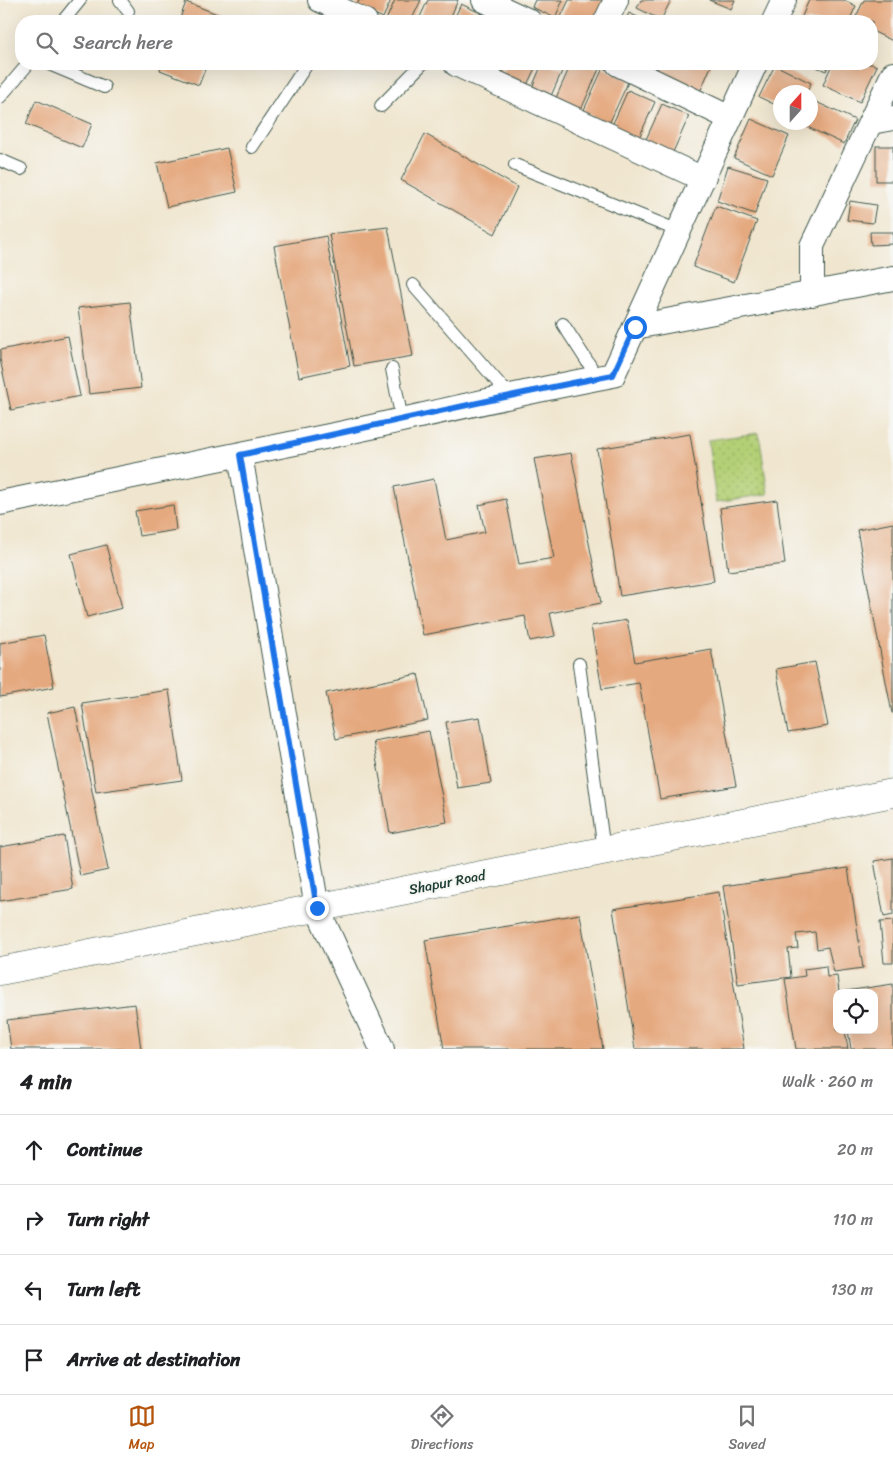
<!DOCTYPE html>
<html lang="en">
<head>
<meta charset="utf-8">
<style>
  :root { --surface:#fff; --page:#f6f6f6; --text:#202124; --muted:#757577; --line:#e0e0e0; --accent:#b45309 }
  body { margin:0; font-family:Sriracha,sans-serif; background:var(--page); color:var(--text) }
  .controls { position:absolute; right:15px; bottom:15px; display:grid; overflow:hidden; border-radius:10px; box-shadow:0 5px 20px #0002 }
  .controls button { width:45px; height:45px; display:grid; place-items:center; padding:0; border:0; border-bottom:1px solid var(--line); background:var(--surface); color:var(--text); font:25px sans-serif }
  .compass { position:absolute; left:773px; top:85px; width:45px; height:45px; border-radius:50%; background:var(--surface); box-shadow:0 5px 20px #0002; rotate:21deg }
  .stop { position:absolute; width:15px; height:15px; margin:-11px; border:4px solid #1a73e8; border-radius:50%; background:#fff }
  .stop.end { background:#1a73e8; border-color:#fff; box-shadow:0 1px 5px #0008 }
  .list { margin:0; padding:0; list-style:none }
  h2 { display:flex; justify-content:space-between; align-items:center; height:65px; margin:0; padding:0 20px; font-size:21px }
  h2 small { font-size:16px; font-weight:400; color:var(--muted) }
  .list li { display:grid; grid-template-columns:32px 1fr auto; gap:15px; align-items:center; box-sizing:border-box; height:70px; padding:0 20px; border-top:1px solid var(--line) }
  .list b { display:block; font-size:19px; white-space:nowrap }
  .list em { font-size:16px; font-style:normal; color:var(--muted) }
  .icon { flex:none; width:28px; height:28px; fill:none; stroke:currentColor; stroke-width:2; stroke-linecap:round; stroke-linejoin:round }
  .map { position:relative; flex:none; width:893px; height:1049px; overflow:hidden }
  .search { position:absolute; background:var(--surface); box-shadow:0 5px 20px #0002; left:15px; right:15px; top:15px; height:55px; display:flex; align-items:center; gap:12px; box-sizing:border-box; padding:0 18px; border-radius:20px; color:var(--muted); font-size:19px }
  .sheet { height:345px; background:var(--surface) }
  nav { display:flex; justify-content:space-around; align-items:center; box-sizing:border-box; height:70px; border-top:1px solid var(--line); background:var(--surface); font-size:14px; color:var(--muted) }
  nav a { display:grid; justify-items:center; gap:2px }
  nav .on { color:var(--accent) }
  .map>svg:first-child { display:block }
  .grass { fill:url(#grass-dots); stroke:#6a8655 }
  .building { fill:#e5a97f }
  .lines { fill:none; stroke-linecap:round; stroke-linejoin:round }
  .service-casing { stroke:#3e564b; stroke-width:14 }
  .minor-casing { stroke:#3e564b; stroke-width:26 }
  .tertiary-casing { stroke:#3e564b; stroke-width:29 }
  .service { stroke:#fff; stroke-width:12 }
  .minor { stroke:#fff; stroke-width:24 }
  .tertiary { stroke:#fff; stroke-width:28 }
  .route { stroke:#1a73e8; stroke-width:6 }
  .labels { text-anchor:middle; stroke-width:4; stroke-linejoin:round; paint-order:stroke }
  .street-label { font-size:14px; fill:#1f3d34; stroke:#f6f6f2 }
</style>
</head>
<body>
<div class="map">
<svg width="893" height="1049" viewBox="0 0 893 1049">
  <defs>
    <pattern id="grass-dots" width="8" height="8" patternUnits="userSpaceOnUse" patternTransform="scale(1.25)"><rect width="8" height="8" fill="#b4d076"/><path d="M2 2h.1M6 6h.1" fill="none" stroke="#92aa62" stroke-width="1.8" stroke-linecap="round"/></pattern>
  </defs>
  <rect width="100%" height="100%" fill="#f6f6f2"/>
  <filter id="ink" filterUnits="userSpaceOnUse"><feTurbulence type="fractalNoise" baseFrequency=".02" numOctaves="2"/><feDisplacementMap in="SourceGraphic" scale="10" xChannelSelector="R" yChannelSelector="G"/><feConvolveMatrix kernelMatrix="1 2 1 2 8 2 1 2 1" color-interpolation-filters="sRGB"/></filter>
  <filter id="wash" filterUnits="userSpaceOnUse"><feTurbulence type="fractalNoise" baseFrequency=".0096" numOctaves="4" result="noise"/><feDisplacementMap in="SourceGraphic" scale="20" xChannelSelector="R" yChannelSelector="G"/><feGaussianBlur stdDeviation="1.12" result="paint"/><feColorMatrix in="noise" values="0 0 0 0 0 0 0 0 0 0 0 0 0 0 0 0 0 1.4 0 .05"/><feComposite in="paint" operator="in"/></filter>
  <g filter="url(#wash)">
    <rect width="100%" height="100%" fill="#f0e6cf"/>
    <path class="grass" d="M 759,433 L 768,494 L 716,502 L 708,440 Z"/>
    <g id="blocks">
      <g class="building">
        <path d="M 359,0 L 391,0 L 383,18 L 357,6 Z"/>
        <path d="M 395,0 L 421,0 L 411,21 L 386,20 Z"/>
        <path d="M 428,0 L 458,0 L 449,21 L 418,21 Z"/>
        <path d="M 535,0 L 563,0 L 555,18 L 532,7 Z"/>
        <path d="M 569,0 L 605,0 L 596,21 L 559,21 Z"/>
        <path d="M 641,0 L 671,0 L 661,20 L 637,8 Z"/>
        <path d="M 709,0 L 735,0 L 731,9 Z"/>
        <path d="M 809,0 L 844,0 L 856,6 L 849,21 L 800,21 Z"/>
        <path d="M 864,0 L 893,0 L 893,41 L 872,31 L 872,21 L 854,21 Z"/>
        <path d="M 186,2 L 225,17 L 224,21 L 179,21 Z"/>
        <path d="M 461,4 L 487,16 L 485,21 L 453,21 Z"/>
        <path d="M 629,13 L 646,21 L 625,21 Z"/>
        <path d="M 162,64 L 207,64 L 199,85 L 160,70 Z"/>
        <path d="M 470,64 L 503,64 L 497,76 Z"/>
        <path d="M 506,64 L 537,64 L 527,85 L 502,74 Z"/>
        <path d="M 542,64 L 549,64 L 563,69 L 550,98 L 531,90 Z"/>
        <path d="M 571,64 L 587,64 L 599,69 L 580,112 L 555,100 Z"/>
        <path d="M 659,64 L 712,64 L 700,92 L 656,72 Z"/>
        <path d="M 809,64 L 829,64 L 826,71 Z"/>
        <path d="M 832,64 L 872,64 L 877,66 L 860,102 L 823,85 Z"/>
        <path d="M 775,65 L 811,83 L 807,92 L 780,92 L 780,107 L 759,97 Z"/>
        <path d="M 603,68 L 629,80 L 609,124 L 583,112 Z"/>
        <path d="M 628,90 L 655,102 L 637,142 L 610,130 Z"/>
        <path d="M 36,100 L 92,124 L 82,148 L 26,124 Z"/>
        <path d="M 814,101 L 855,120 L 844,144 L 803,125 L 804,122 L 810,122 L 810,109 Z"/>
        <path d="M 662,104 L 689,116 L 670,159 L 643,146 Z"/>
        <path d="M 751,119 L 789,136 L 772,175 L 734,158 Z"/>
        <path d="M 425,134 L 517,187 L 495,234 L 401,180 Z"/>
        <rect x="876" y="146" width="17" height="35"/>
        <path d="M 227,148 L 237,192 L 167,207 L 157,163 Z"/>
        <path d="M 728,166 L 767,178 L 755,214 L 717,201 Z"/>
        <path d="M 850,201 L 876,205 L 873,223 L 847,220 Z"/>
        <path d="M 716,206 L 757,221 L 734,282 L 693,267 Z"/>
        <path d="M 388,227 L 413,356 L 354,366 L 329,234 Z"/>
        <path d="M 870,232 L 893,232 L 893,244 L 871,245 Z"/>
        <path d="M 326,236 L 350,366 L 299,377 L 274,246 Z"/>
        <path d="M 130,302 L 141,388 L 89,394 L 78,308 Z"/>
        <path d="M 68,336 L 80,396 L 11,410 L 0,359 L 0,350 Z"/>
        <path d="M 690,434 L 714,581 L 620,596 L 597,449 Z"/>
        <path d="M 571,453 L 601,603 L 550,613 L 555,636 L 530,641 L 525,616 L 423,635 L 394,487 L 434,479 L 446,540 L 485,532 L 479,505 L 506,499 L 519,564 L 554,558 L 534,459 Z"/>
        <path d="M 777,500 L 785,564 L 728,571 L 720,508 Z"/>
        <path d="M 173,505 L 176,530 L 139,536 L 135,511 Z"/>
        <path d="M 893,523 L 893,713 L 892,713 L 857,530 Z"/>
        <path d="M 106,545 L 122,608 L 87,617 L 71,554 Z"/>
        <path d="M 627,620 L 635,662 L 711,649 L 736,786 L 660,799 L 639,683 L 602,689 L 591,626 Z"/>
        <path d="M 44,635 L 54,687 L 0,697 L 0,643 Z"/>
        <path d="M 815,662 L 828,726 L 788,733 L 776,669 Z"/>
        <path d="M 418,674 L 428,720 L 336,739 L 326,693 Z"/>
        <path d="M 169,690 L 182,780 L 96,792 L 82,703 Z"/>
        <path d="M 75,707 L 108,870 L 80,876 L 47,713 Z"/>
        <path d="M 480,717 L 491,783 L 457,788 L 446,722 Z"/>
        <path d="M 429,731 L 447,822 L 390,833 L 373,741 Z"/>
        <path d="M 64,836 L 73,889 L 0,901 L 0,847 Z"/>
        <path d="M 893,858 L 893,915 L 884,917 L 874,861 Z"/>
        <path d="M 848,868 L 863,968 L 834,972 L 828,947 L 817,949 L 815,932 L 796,934 L 798,948 L 788,949 L 791,977 L 738,984 L 723,886 Z"/>
        <path d="M 719,892 L 744,1049 L 635,1049 L 613,909 Z"/>
        <path d="M 580,914 L 603,1049 L 444,1049 L 425,940 Z"/>
        <path d="M 893,921 L 893,963 L 884,963 L 880,922 Z"/>
        <path d="M 826,966 L 827,977 L 837,976 L 839,992 L 893,984 L 893,1049 L 851,1049 L 848,1030 L 874,1030 L 874,993 L 837,993 L 837,1030 L 845,1030 L 848,1049 L 796,1049 L 785,979 L 805,976 L 804,969 Z"/>
        <path d="M 135,1004 L 141,1049 L 11,1049 L 7,1020 Z"/>
      </g>
    </g>
  </g>
  <g filter="url(#ink)">
    <use href="#blocks" fill-opacity="0" stroke="#3e564b" stroke-width="1"/>
    <g class="lines">
      <defs>
        <g id="service">
          <path d="M 120,0 L 128,11"/>
          <path d="M 63,21 L 80,0"/>
          <path d="M 49,64 L 104,87"/>
          <path d="M 0,97 L 28,64"/>
          <path d="M 381,106 L 422,64"/>
          <path d="M 252,147 L 307,64"/>
          <path d="M 0,160 L 21,169"/>
          <path d="M 515,165 L 679,231"/>
          <path d="M 413,285 L 509,395"/>
          <path d="M 563,324 L 598,378"/>
          <path d="M 392,369 L 402,420"/>
          <path d="M 579,664 L 604,851"/>
        </g>
        <g id="minor">
          <path d="M 320,0 L 365,21"/>
          <path d="M 484,0 L 529,21"/>
          <path d="M 606,21 L 616,0"/>
          <path d="M 774,21 L 784,0"/>
          <path d="M 456,64 L 703,179"/>
          <path d="M 618,64 L 730,118"/>
          <path d="M 871,122 L 893,118"/>
          <path d="M 812,294 L 812,246 L 893,74"/>
          <path d="M 635,327 L 893,278"/>
          <path d="M 240,455 L 317,908 L 382,1049"/>
          <path d="M 0,503 C 115,480 230,457 344,433 C 434,413 523,392 613,375 L 755,64"/>
        </g>
        <path id="tertiary" d="M 0,971 L 893,793"/>
      </defs>
      <use href="#service" class="service-casing"/>
      <use href="#minor" class="minor-casing"/>
      <use href="#tertiary" class="tertiary-casing"/>
      <use href="#service" class="service"/>
      <use href="#minor" class="minor"/>
      <use href="#tertiary" class="tertiary"/>
    </g>
  </g>
  <g class="lines" filter="url(#ink)">
    <path class="route" d="M 317,908 L 240,455 C 365,428 488,399 613,375 L 635,327"/>
  </g>
  <g class="labels">
    <g class="street-label">
      <text transform="translate(447 882) rotate(-11)" y="5">Shapur Road</text>
    </g>
  </g>
</svg>
<div class="controls">
<button><svg class="icon" aria-label="locate" viewBox="0 0 24 24"><circle cx="12" cy="12" r="6"/><path d="M12 2v4M12 18v4M2 12h4M18 12h4"/></svg></button>
</div>
<svg class="compass" viewBox="-18 -18 36 36"><path d="M0-13l5 13h-10z" fill="#e53935"/><path d="M0 13l5-13h-10z" fill="#757577"/></svg>
<div class="stop" style="left:635px;top:327px"></div>
<div class="stop end" style="left:317px;top:908px"></div>
<div class="search"><svg class="icon" aria-label="search" viewBox="0 0 24 24"><circle cx="10" cy="10" r="6"/><path d="M15 15l6 6"/></svg>Search here</div>
</div>
<section class="sheet">
<h2>4 min<small>Walk · 260 m</small></h2>
<ul class="list">
<li><svg class="icon" aria-label="ahead" viewBox="0 0 24 24"><path d="M12 20V5M6 11l6-6 6 6"/></svg><div><b>Continue</b></div><em>20 m</em></li>
<li><svg class="icon" aria-label="right" viewBox="0 0 24 24"><path d="M7 20v-9h11M14 6l5 5-5 5"/></svg><div><b>Turn right</b></div><em>110 m</em></li>
<li><svg class="icon" aria-label="left" viewBox="0 0 24 24"><path d="M17 20v-9H6M10 6l-5 5 5 5"/></svg><div><b>Turn left</b></div><em>130 m</em></li>
<li><svg class="icon" aria-label="arrive" viewBox="0 0 24 24"><path d="M6 21V4h12l-3 4 3 4H6"/></svg><div><b>Arrive at destination</b></div></li>
</ul>
</section>
<nav>
<a class="on"><svg class="icon" aria-label="map" viewBox="0 0 24 24"><path d="M3 6l6-2 6 2 6-2v14l-6 2-6-2-6 2zM9 4v14M15 6v14"/></svg>Map</a>
<a><svg class="icon" aria-label="directions" viewBox="0 0 24 24"><path d="M12 3l9 9-9 9-9-9zM9 14v-3h6M13 9l2 2-2 2"/></svg>Directions</a>
<a><svg class="icon" aria-label="saved" viewBox="0 0 24 24"><path d="M7 4h10v16l-5-4-5 4z"/></svg>Saved</a>
</nav>
</body>
</html>
